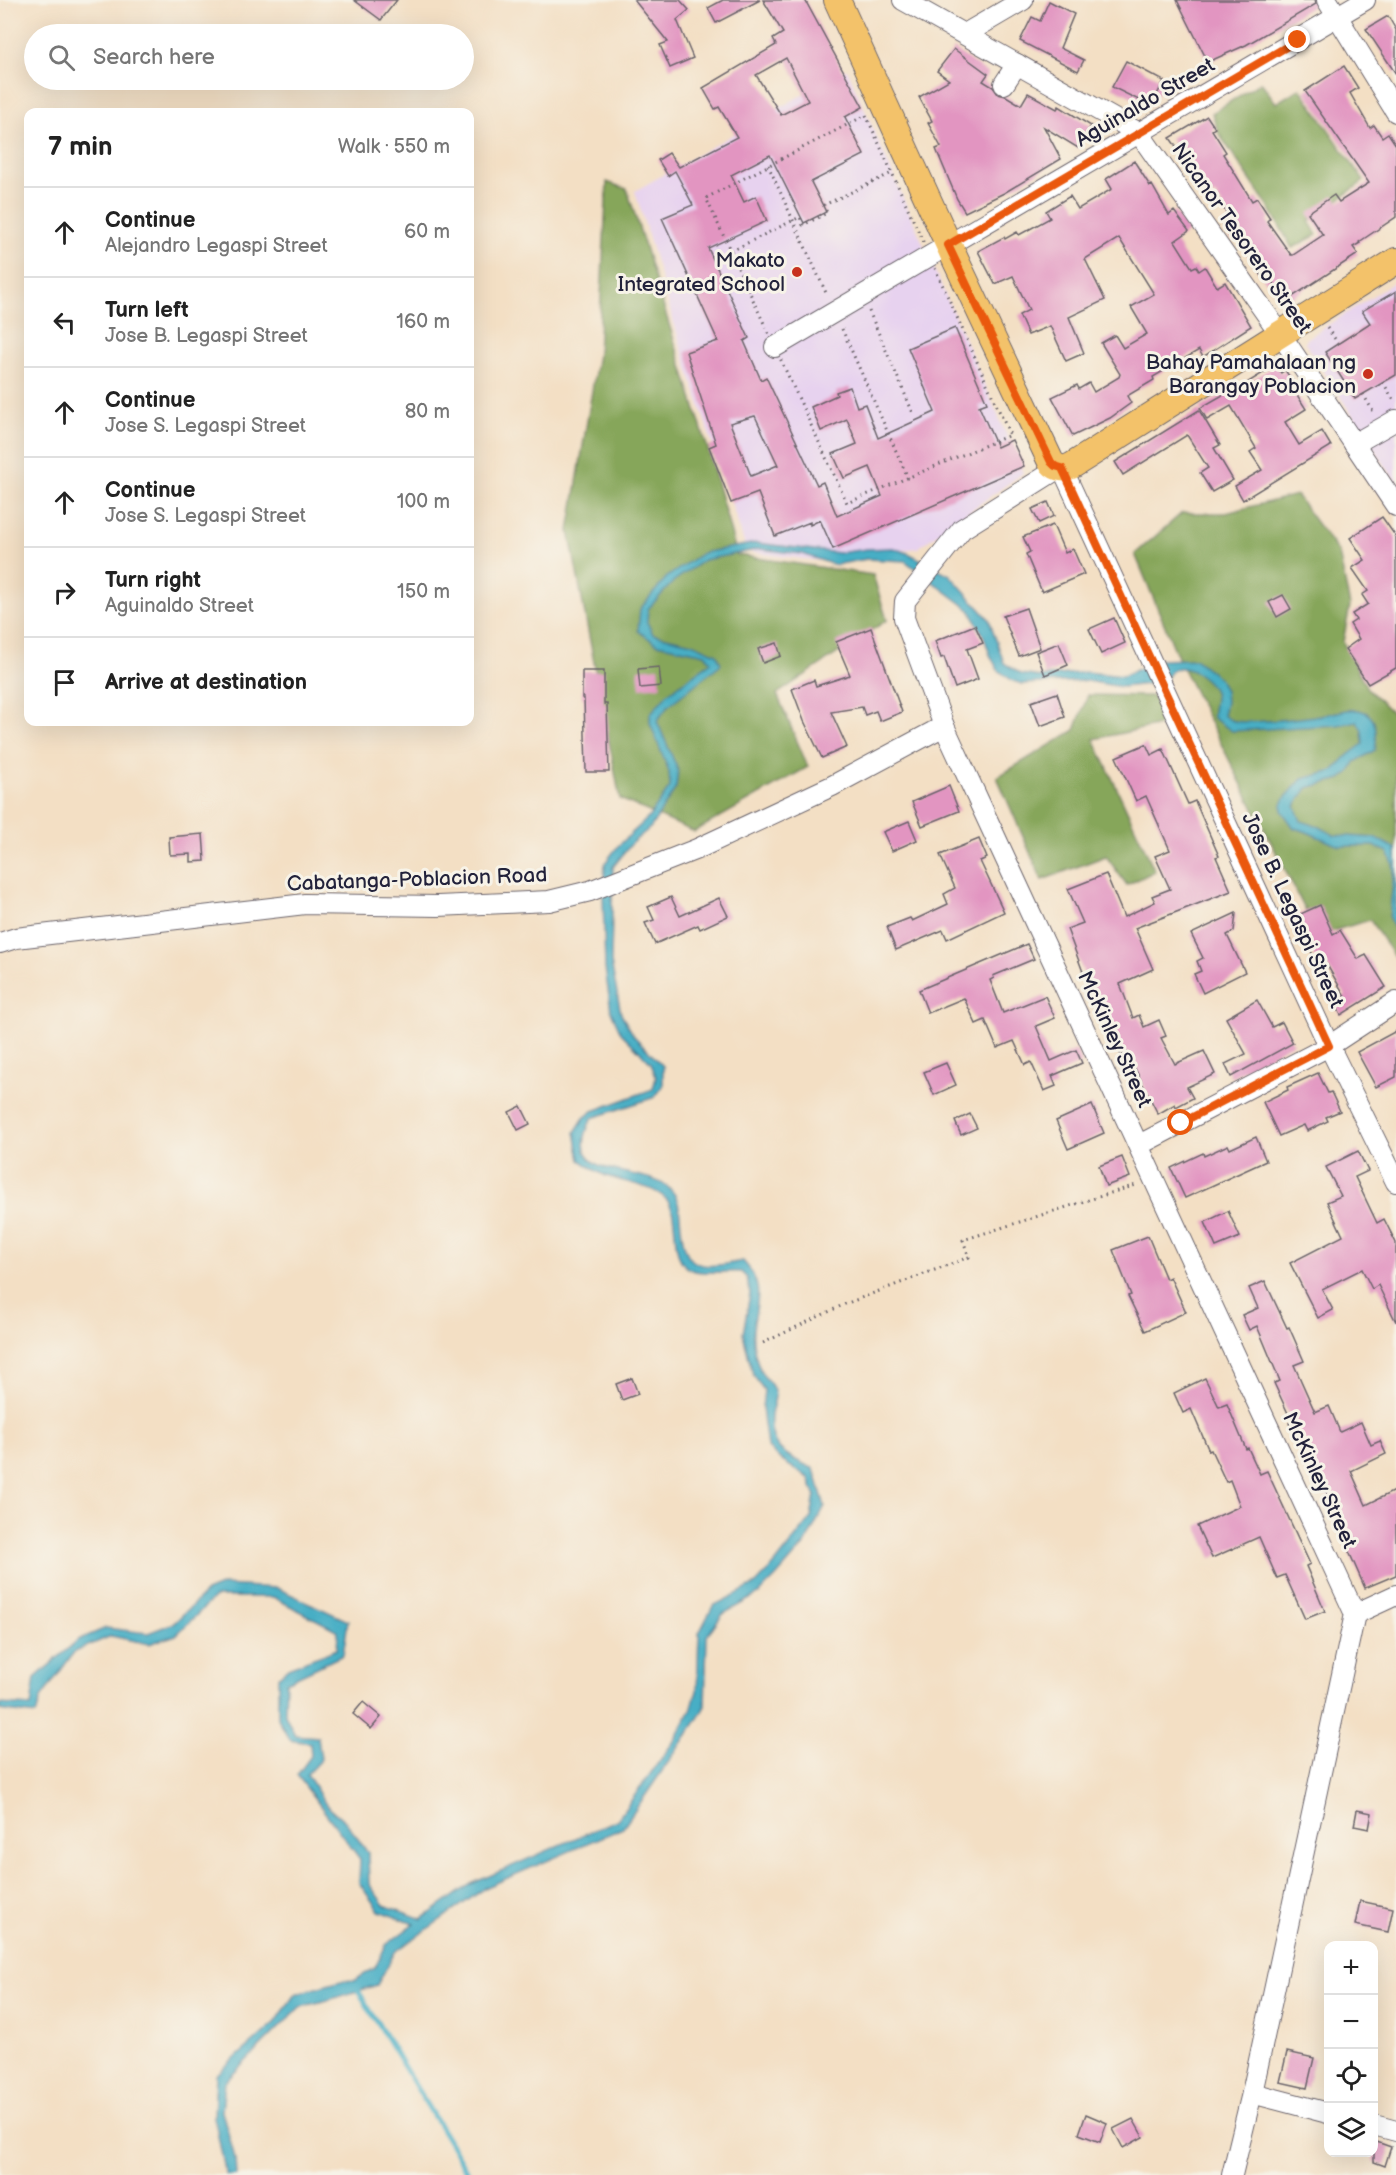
<!DOCTYPE html>
<html lang="en">
<head>
<meta charset="utf-8">
<style>
  :root { --surface:#fff; --page:#f2f2f2; --text:#222; --muted:#767676; --line:#e0e0e0 }
  body { margin:0; font-family:"Balsamiq Sans",sans-serif; background:var(--page); color:var(--text) }
  .controls { position:absolute; right:18px; bottom:18px; display:grid; overflow:hidden; border-radius:12px; box-shadow:0 6px 24px #0002 }
  .controls button { width:54px; height:54px; display:grid; place-items:center; padding:0; border:0; border-bottom:2px solid var(--line); background:var(--surface); color:var(--text); font:30px sans-serif }
  .stop { position:absolute; width:18px; height:18px; margin:-14px; border:4px solid #ea580c; border-radius:50%; background:#fff }
  .stop.end { background:#ea580c; border-color:#fff; box-shadow:0 2px 6px #0008 }
  .list { margin:0; padding:0; list-style:none }
  h2 { display:flex; justify-content:space-between; align-items:center; height:78px; margin:0; padding:0 24px; font-size:26px }
  h2 small { font-size:20px; font-weight:400; color:var(--muted) }
  .list li { display:grid; grid-template-columns:39px 1fr auto; gap:18px; align-items:center; box-sizing:border-box; height:90px; padding:0 24px; border-top:2px solid var(--line) }
  .list b { display:block; font-size:22px; white-space:nowrap }
  .list p { margin:0; font-size:20px; white-space:nowrap; color:var(--muted) }
  .list em { font-size:20px; font-style:normal; color:var(--muted) }
  .icon { flex:none; width:33px; height:33px; fill:none; stroke:currentColor; stroke-width:2; stroke-linecap:round; stroke-linejoin:round }
  .map { position:relative; flex:none; width:1396px; height:2175px; overflow:hidden }
  .search { position:absolute; background:var(--surface); box-shadow:0 6px 24px #0002; left:24px; top:24px; width:450px; height:66px; display:flex; align-items:center; gap:15px; box-sizing:border-box; padding:0 21px; border-radius:33px; color:var(--muted); font-size:22px }
  .panel { position:absolute; background:var(--surface); box-shadow:0 6px 24px #0002; left:24px; top:108px; width:450px; height:618px; border-radius:12px }
  .map>svg:first-child { display:block }
  .built { fill:#e7d2ef }
  .forest { fill:#86a65a; stroke:#54644a; stroke-width:1.5 }
  .water { fill:#46aec5; stroke:#346880; stroke-width:1.5 }
  .lines { fill:none; stroke-linecap:round; stroke-linejoin:round }
  .stream { stroke:#46aec5; stroke-width:5 }
  .building { fill:#e295c1; fill-rule:evenodd }
  .minor-casing { stroke:#6b646b; stroke-width:22 }
  .major-casing { stroke:#6b646b; stroke-width:28 }
  .path { stroke:#6b646b; stroke-width:3; stroke-dasharray:1.5 4.5; stroke-linecap:butt }
  .minor { stroke:#fff; stroke-width:20 }
  .major { stroke:#f3c26a; stroke-width:26 }
  .route { stroke:#ea580c; stroke-width:8 }
  .poi-dot { fill:#c8321e; stroke:#f7f3e8; stroke-width:2 }
  .labels { text-anchor:middle; stroke-width:6; stroke-linejoin:round; paint-order:stroke }
  .street-label { font-size:21px; fill:#22223b; stroke:#f7f3e8 }
  .poi-label { font-size:21px; fill:#22223b; stroke:#f7f3e8; text-anchor:end }
</style>
</head>
<body>
<div class="map">
<svg width="1396" height="2175" viewBox="0 0 1396 2175">
  <rect width="100%" height="100%" fill="#f7f3e8"/>
  <filter id="ink" filterUnits="userSpaceOnUse"><feTurbulence type="fractalNoise" baseFrequency=".0167" numOctaves="2"/><feDisplacementMap in="SourceGraphic" scale="12" xChannelSelector="R" yChannelSelector="G"/><feConvolveMatrix kernelMatrix="1 2 1 2 8 2 1 2 1" color-interpolation-filters="sRGB"/></filter>
  <filter id="wash" filterUnits="userSpaceOnUse"><feTurbulence type="fractalNoise" baseFrequency=".008" numOctaves="4" result="noise"/><feDisplacementMap in="SourceGraphic" scale="24" xChannelSelector="R" yChannelSelector="G"/><feGaussianBlur stdDeviation="1.35" result="paint"/><feColorMatrix in="noise" values="0 0 0 0 0 0 0 0 0 0 0 0 0 0 0 0 0 1.4 0 .05"/><feComposite in="paint" operator="in"/></filter>
  <g filter="url(#wash)">
    <rect width="100%" height="100%" fill="#f3dfc4"/>
    <g class="built">
      <path d="M 847,69 L 1023,473 L 918,548 L 820,561 L 747,552 L 683,353 L 635,191 Z"/>
      <path d="M 1396,281 L 1396,482 L 1305,343 L 1308,338 Z"/>
    </g>
    <g class="forest">
      <path d="M 1261,82 L 1276,103 L 1300,88 L 1364,181 L 1309,221 L 1317,235 L 1292,248 L 1270,209 L 1219,134 L 1212,113 Z"/>
      <path d="M 607,182 L 627,189 L 707,446 L 737,555 L 873,575 L 887,620 L 777,694 L 808,767 L 694,832 L 620,799 L 569,531 L 598,354 Z"/>
      <path d="M 1296,495 L 1339,553 L 1350,606 L 1343,642 L 1367,688 L 1396,716 L 1396,960 L 1370,920 L 1318,935 L 1182,667 L 1135,554 L 1182,513 L 1226,513 Z"/>
      <path d="M 1088,695 L 1152,696 L 1170,723 L 1094,739 L 1155,871 L 1127,885 L 1106,856 L 1042,880 L 997,777 L 1075,730 Z"/>
    </g>
    <path class="water" d="M 756,543 L 839,553 L 867,549 L 893,548 L 910,554 L 950,575 L 989,619 L 1004,663 L 1021,674 L 1040,677 L 1086,672 L 1123,676 L 1158,660 L 1195,659 L 1219,678 L 1225,691 L 1226,702 L 1223,715 C 1226,717 1228,719 1231,720 C 1244,726 1306,717 1324,715 C 1336,713 1352,706 1365,712 C 1378,719 1377,738 1375,750 L 1355,762 L 1350,772 L 1341,779 L 1307,788 L 1295,806 L 1301,821 L 1320,827 L 1334,835 L 1376,838 L 1396,849 L 1396,932 L 1389,918 L 1394,873 L 1393,864 L 1388,852 L 1374,846 L 1340,846 L 1332,843 L 1307,832 L 1294,828 L 1282,811 L 1282,804 L 1286,797 L 1302,779 L 1333,771 L 1348,755 L 1363,744 L 1362,730 L 1357,721 L 1338,725 L 1232,731 L 1213,718 C 1212,711 1214,706 1215,699 C 1216,684 1196,669 1182,668 C 1179,667 1175,669 1172,670 L 1167,678 L 1157,683 L 1122,687 L 1086,681 L 1022,684 L 1013,681 L 998,670 L 990,655 L 984,637 L 970,610 L 905,561 L 867,559 L 834,565 L 803,554 L 760,549 L 704,560 L 674,581 L 648,609 L 647,622 L 653,634 L 692,643 L 717,654 L 721,664 L 668,706 L 657,721 L 678,770 L 676,788 L 651,827 L 632,843 L 613,867 L 611,962 L 621,1014 L 634,1036 L 663,1066 L 663,1086 L 655,1097 L 592,1118 C 558,1185 644,1162 671,1190 C 678,1197 679,1206 680,1216 C 684,1268 693,1271 743,1261 C 773,1293 747,1314 754,1349 C 756,1358 758,1367 763,1375 C 768,1381 774,1386 775,1395 C 775,1402 771,1410 771,1417 C 768,1450 789,1457 814,1469 L 825,1506 L 805,1544 L 776,1577 L 759,1594 L 723,1614 L 707,1636 L 705,1706 L 697,1720 L 623,1828 L 487,1887 L 395,1952 L 377,1985 L 328,2000 L 300,2007 L 225,2082 L 222,2111 L 235,2158 L 236,2175 L 226,2175 L 214,2117 L 216,2075 L 276,2022 L 295,1994 L 341,1981 L 355,1980 L 375,1968 L 386,1945 L 414,1924 L 379,1911 L 359,1883 L 360,1859 L 297,1775 L 311,1756 L 310,1743 L 289,1740 L 278,1718 L 278,1677 L 288,1668 L 337,1649 L 338,1631 L 273,1597 L 215,1597 L 176,1635 L 149,1644 L 111,1636 L 74,1652 L 41,1698 L 36,1715 L 0,1710 L 0,1704 L 31,1706 L 35,1678 L 78,1640 L 106,1628 L 148,1633 L 174,1623 L 206,1592 L 223,1585 L 277,1588 L 348,1621 L 343,1655 L 286,1682 L 285,1714 L 295,1735 L 318,1737 L 321,1759 L 307,1774 L 326,1805 L 346,1822 L 368,1853 L 369,1884 L 384,1905 L 422,1919 L 471,1884 L 617,1820 L 674,1741 L 691,1710 L 697,1691 L 699,1633 L 713,1606 L 756,1584 L 775,1564 L 811,1518 L 815,1495 L 809,1478 L 782,1461 L 767,1447 L 762,1408 L 764,1390 L 753,1375 L 743,1334 L 750,1294 L 747,1278 L 741,1272 C 727,1271 707,1274 695,1271 C 665,1265 683,1213 665,1198 C 649,1184 623,1183 604,1175 C 596,1172 588,1165 580,1160 L 575,1132 L 584,1118 L 593,1111 L 653,1089 L 656,1077 L 651,1063 L 621,1033 L 611,1011 L 605,968 L 603,896 L 605,863 L 618,846 L 649,817 L 670,787 L 669,772 L 650,723 L 650,714 L 668,693 L 711,662 L 705,654 L 657,644 L 638,631 L 640,609 L 667,577 L 702,553 Z"/>
    <g class="lines">
      <path class="stream" d="M 356,1987 L 469,2175"/>
    </g>
    <g id="blocks">
      <g class="building">
        <path d="M 354,0 L 397,0 L 381,20 Z"/>
        <path d="M 634,0 L 680,0 L 689,10 L 677,20 L 693,58 L 670,68 L 660,45 L 668,42 Z"/>
        <path d="M 723,0 L 760,0 L 716,23 L 708,8 Z"/>
        <path d="M 763,0 L 805,0 L 863,107 L 845,117 L 864,155 L 811,182 L 826,212 L 804,223 L 770,155 L 731,175 L 744,202 L 756,196 L 767,221 L 708,248 L 749,338 L 744,341 L 761,380 L 766,377 L 817,485 L 823,482 L 837,516 L 882,496 L 870,467 L 844,478 L 833,454 L 857,444 L 847,419 L 821,431 L 811,407 L 837,395 L 836,392 L 850,387 L 857,407 L 865,404 L 878,438 L 935,412 L 908,348 L 955,328 L 987,403 L 979,406 L 997,447 L 1012,440 L 1024,466 L 833,549 L 820,520 L 810,525 L 810,522 L 775,536 L 758,493 L 731,503 L 709,447 L 716,444 L 686,352 L 718,341 L 662,218 L 693,205 L 675,171 L 668,176 L 658,160 L 669,153 L 679,167 L 737,137 L 719,107 L 715,109 L 703,88 L 776,45 L 773,39 L 783,33 ZM 786,58 L 808,101 L 781,115 L 756,75 ZM 755,416 L 778,465 L 751,476 L 730,423 Z"/>
        <path d="M 1177,0 L 1315,0 L 1316,4 L 1246,45 L 1208,62 Z"/>
        <path d="M 1049,1 L 1074,14 L 1060,48 L 1084,60 L 1078,71 L 1020,41 L 1032,17 L 1040,21 Z"/>
        <path d="M 1388,16 L 1396,30 L 1396,74 L 1366,29 Z"/>
        <path d="M 954,49 L 988,74 L 983,81 L 993,87 L 998,94 L 1006,96 L 1021,105 L 1028,93 L 1057,109 L 1059,106 L 1091,126 L 1078,148 L 1044,127 L 1061,159 L 1004,193 L 965,212 L 957,199 L 936,149 L 941,147 L 928,123 L 932,121 L 919,97 L 949,80 L 937,71 Z"/>
        <path d="M 1126,61 L 1164,81 L 1151,106 L 1112,87 Z"/>
        <path d="M 1344,66 L 1358,88 L 1350,93 L 1370,128 L 1374,125 L 1382,137 L 1388,133 L 1396,145 L 1396,217 L 1359,242 L 1360,243 L 1353,247 L 1358,254 L 1286,301 L 1271,279 L 1266,282 L 1236,237 L 1232,240 L 1222,225 L 1231,220 L 1215,194 L 1212,196 L 1196,171 L 1194,172 L 1170,138 L 1207,116 L 1215,128 L 1212,130 L 1226,152 L 1223,154 L 1252,201 L 1257,198 L 1270,218 L 1267,221 L 1291,255 L 1293,255 L 1323,235 L 1308,213 L 1334,195 L 1339,202 L 1369,183 L 1305,91 Z"/>
        <path d="M 1134,161 L 1150,186 L 1152,185 L 1169,215 L 1174,211 L 1189,231 L 1175,241 L 1192,268 L 1196,266 L 1199,271 L 1205,267 L 1217,287 L 1225,282 L 1251,326 L 1203,357 L 1199,350 L 1153,377 L 1154,380 L 1127,396 L 1131,403 L 1110,418 L 1073,436 L 1052,397 L 1077,385 L 1079,389 L 1089,383 L 1094,392 L 1119,377 L 1120,374 L 1101,343 L 1115,335 L 1123,348 L 1147,334 L 1131,307 L 1154,294 L 1119,238 L 1085,259 L 1105,300 L 1069,317 L 1084,353 L 1066,361 L 1050,326 L 1028,335 L 1019,315 L 1029,310 L 1013,276 L 995,284 L 978,251 L 1004,237 L 1005,239 L 1017,232 L 1019,235 L 1050,218 L 1046,211 L 1070,196 L 1078,209 L 1112,189 L 1106,179 Z"/>
        <path d="M 1396,291 L 1396,375 L 1355,399 L 1325,352 L 1370,323 L 1362,311 Z"/>
        <path d="M 1276,365 L 1281,373 L 1285,370 L 1295,385 L 1292,387 L 1306,409 L 1285,422 L 1299,445 L 1322,431 L 1331,446 L 1243,500 L 1235,486 L 1262,470 L 1250,452 L 1256,448 L 1231,406 L 1207,420 L 1200,408 L 1228,392 L 1229,394 Z"/>
        <path d="M 1199,410 L 1220,445 L 1214,448 L 1233,480 L 1212,492 L 1200,473 L 1208,468 L 1187,435 L 1123,475 L 1115,462 Z"/>
        <path d="M 1048,502 L 1054,516 L 1039,523 L 1032,509 Z"/>
        <path d="M 1382,517 L 1396,537 L 1396,668 L 1368,684 L 1345,649 L 1359,639 L 1350,624 L 1356,620 L 1352,614 L 1368,604 L 1362,595 L 1368,591 L 1352,568 L 1365,560 L 1350,538 Z"/>
        <path d="M 1053,525 L 1065,553 L 1073,549 L 1084,574 L 1042,592 L 1026,554 L 1030,552 L 1023,537 Z"/>
        <path d="M 1283,595 L 1291,609 L 1277,617 L 1269,602 Z"/>
        <path d="M 1026,608 L 1040,648 L 1019,656 L 1003,616 Z"/>
        <path d="M 1114,618 L 1125,643 L 1101,654 L 1089,629 Z"/>
        <path d="M 975,625 L 983,643 L 967,649 L 978,679 L 955,688 L 944,657 L 941,658 L 935,641 Z"/>
        <path d="M 871,628 L 902,712 L 880,721 L 876,711 L 865,715 L 862,707 L 831,712 L 847,747 L 822,758 L 804,721 L 792,689 L 814,680 L 816,686 L 850,675 L 836,642 Z"/>
        <path d="M 777,643 L 781,656 L 763,663 L 758,649 Z"/>
        <path d="M 1059,643 L 1068,665 L 1045,675 L 1036,652 Z"/>
        <path d="M 659,667 L 661,686 L 640,688 L 638,669 Z"/>
        <path d="M 582,671 L 604,671 L 604,704 L 607,704 L 609,772 L 586,772 L 584,698 L 582,698 Z"/>
        <path d="M 1057,693 L 1065,717 L 1040,726 L 1031,702 Z"/>
        <path d="M 1146,744 L 1151,755 L 1163,749 L 1188,804 L 1195,801 L 1219,856 L 1216,857 L 1231,891 L 1135,928 L 1153,969 L 1120,984 L 1133,1018 L 1139,1015 L 1144,1027 L 1159,1020 L 1166,1036 L 1161,1038 L 1175,1064 L 1204,1051 L 1215,1074 L 1187,1087 L 1193,1098 L 1176,1107 L 1175,1104 L 1158,1114 L 1127,1053 L 1121,1055 L 1083,972 L 1067,929 L 1083,923 L 1068,889 L 1106,874 L 1124,917 L 1155,902 L 1152,896 L 1170,889 L 1155,856 L 1170,850 L 1146,796 L 1136,801 L 1116,757 Z"/>
        <path d="M 949,786 L 959,811 L 922,826 L 912,802 Z"/>
        <path d="M 909,821 L 917,840 L 892,851 L 883,832 Z"/>
        <path d="M 203,834 L 205,861 L 191,862 L 191,854 L 170,855 L 169,837 Z"/>
        <path d="M 979,839 L 987,858 L 980,861 L 1004,912 L 947,939 L 943,930 L 896,950 L 887,927 L 910,918 L 912,921 L 948,904 L 944,894 L 955,888 L 940,855 Z"/>
        <path d="M 671,897 L 680,916 L 719,898 L 728,916 L 700,929 L 698,925 L 655,944 L 645,923 L 654,920 L 648,907 Z"/>
        <path d="M 1320,905 L 1333,934 L 1340,930 L 1358,959 L 1366,955 L 1386,987 L 1341,1015 L 1334,1002 L 1345,996 L 1327,965 L 1321,968 L 1304,940 L 1294,917 Z"/>
        <path d="M 1236,913 L 1234,931 L 1227,935 L 1245,972 L 1203,993 L 1194,974 L 1201,971 L 1197,961 L 1203,958 L 1191,934 Z"/>
        <path d="M 1027,944 L 1034,959 L 993,976 L 994,978 L 990,980 L 1003,1013 L 1045,996 L 1055,1018 L 1036,1026 L 1051,1061 L 1076,1050 L 1082,1063 L 1052,1076 L 1056,1086 L 1044,1091 L 1031,1062 L 1025,1065 L 1014,1041 L 997,1048 L 985,1020 L 976,1024 L 964,998 L 928,1013 L 919,990 Z"/>
        <path d="M 1257,1000 L 1272,1027 L 1282,1022 L 1293,1043 L 1231,1077 L 1225,1064 L 1246,1054 L 1226,1018 Z"/>
        <path d="M 1396,1031 L 1396,1077 L 1376,1087 L 1357,1052 Z"/>
        <path d="M 946,1063 L 956,1085 L 934,1095 L 924,1072 Z"/>
        <path d="M 1318,1073 L 1328,1093 L 1331,1092 L 1340,1111 L 1326,1117 L 1328,1121 L 1307,1131 L 1304,1125 L 1279,1136 L 1263,1102 L 1288,1090 L 1287,1087 Z"/>
        <path d="M 1092,1105 L 1104,1133 L 1068,1149 L 1056,1121 Z"/>
        <path d="M 521,1106 L 530,1124 L 518,1130 L 509,1112 Z"/>
        <path d="M 970,1114 L 977,1128 L 961,1135 L 955,1121 Z"/>
        <path d="M 1256,1137 L 1266,1161 L 1185,1198 L 1171,1168 L 1203,1153 L 1204,1156 L 1228,1145 L 1230,1149 Z"/>
        <path d="M 1358,1151 L 1368,1171 L 1355,1177 L 1377,1223 L 1384,1219 L 1396,1243 L 1396,1322 L 1378,1285 L 1372,1289 L 1362,1269 L 1322,1289 L 1333,1310 L 1318,1318 L 1290,1263 L 1343,1236 L 1327,1202 L 1341,1196 L 1326,1167 Z"/>
        <path d="M 1122,1157 L 1130,1177 L 1106,1186 L 1099,1166 Z"/>
        <path d="M 1228,1211 L 1240,1237 L 1216,1247 L 1205,1222 Z"/>
        <path d="M 1148,1236 L 1166,1279 L 1170,1277 L 1186,1312 L 1145,1331 L 1128,1296 L 1131,1295 L 1113,1250 Z"/>
        <path d="M 1265,1281 L 1287,1328 L 1289,1327 L 1304,1361 L 1294,1365 L 1315,1412 L 1329,1406 L 1340,1432 L 1361,1422 L 1371,1445 L 1380,1441 L 1386,1454 L 1351,1471 L 1366,1505 L 1396,1490 L 1396,1575 L 1365,1588 L 1339,1529 L 1329,1498 L 1302,1443 L 1299,1445 L 1289,1423 L 1292,1422 L 1274,1383 L 1280,1381 L 1257,1326 L 1249,1330 L 1242,1315 L 1258,1308 L 1249,1288 Z"/>
        <path d="M 632,1378 L 638,1394 L 622,1400 L 616,1384 Z"/>
        <path d="M 1205,1378 L 1219,1407 L 1227,1404 L 1246,1449 L 1248,1448 L 1260,1474 L 1267,1471 L 1310,1564 L 1306,1566 L 1325,1611 L 1305,1619 L 1285,1575 L 1277,1578 L 1259,1537 L 1212,1558 L 1197,1526 L 1240,1506 L 1230,1480 L 1226,1482 L 1211,1450 L 1209,1451 L 1191,1409 L 1183,1413 L 1174,1393 Z"/>
        <path d="M 363,1702 L 381,1717 L 371,1729 L 353,1714 Z"/>
        <path d="M 1357,1810 L 1372,1813 L 1369,1829 L 1354,1826 Z"/>
        <path d="M 1360,1901 L 1393,1908 L 1388,1932 L 1355,1925 Z"/>
        <path d="M 1287,2052 L 1314,2058 L 1307,2088 L 1280,2082 Z"/>
        <path d="M 1086,2114 L 1107,2123 L 1100,2142 L 1079,2134 Z"/>
        <path d="M 1133,2119 L 1143,2137 L 1123,2148 L 1113,2129 Z"/>
        <path d="M 1374,2141 L 1391,2147 L 1385,2166 L 1374,2162 Z"/>
      </g>
    </g>
  </g>
  <g filter="url(#ink)">
    <use href="#blocks" fill-opacity="0" stroke="#6b646b" stroke-width="1.5"/>
    <g class="lines">
      <defs>
        <g id="minor">
          <path d="M 903,0 L 1139,133 L 1281,335 L 1396,506"/>
          <path d="M 1327,0 L 1396,112"/>
          <path d="M 965,34 L 1023,0"/>
          <path d="M 1004,84 L 1017,64"/>
          <path d="M 775,347 L 1365,0"/>
          <path d="M 1354,444 L 1396,420"/>
          <path d="M 1059,468 L 962,529 L 905,601 L 904,618 L 944,726 L 1355,1614"/>
          <path d="M 1062,468 L 1329,1046 L 1396,1182"/>
          <path d="M 0,943 L 16,938 L 305,904 L 438,906 L 549,901 L 590,891 L 697,849 L 832,786 L 944,726"/>
          <path d="M 1139,1145 L 1329,1046 L 1396,1002"/>
          <path d="M 1355,1614 L 1396,1595"/>
          <path d="M 1252,2093 L 1328,2113"/>
          <path d="M 1374,2125 L 1396,2131"/>
          <path d="M 1232,2175 L 1252,2093 L 1355,1614"/>
        </g>
        <path id="major" d="M 837,0 L 956,261 L 1051,462 C 1057,469 1065,470 1073,465 L 1396,261"/>
      </defs>
      <use href="#minor" class="minor-casing"/>
      <use href="#major" class="major-casing"/>
      <g class="path">
        <path d="M 866,115 L 1010,435 L 847,503 L 706,198 Z"/>
        <path d="M 768,165 L 827,295"/>
        <path d="M 731,251 L 800,217 L 803,225 L 827,213 L 824,205 L 892,173"/>
        <path d="M 869,311 L 913,413"/>
        <path d="M 1327,328 L 1338,343"/>
        <path d="M 842,329 L 908,478"/>
        <path d="M 1383,382 L 1394,401"/>
        <path d="M 1363,394 L 1374,413"/>
        <path d="M 763,1343 L 845,1304 L 969,1257 L 963,1240 L 1136,1185"/>
      </g>
      <use href="#minor" class="minor"/>
      <use href="#major" class="major"/>
    </g>
  </g>
  <g class="lines" filter="url(#ink)">
    <path class="route" d="M 1181,1123 L 1329,1046 L 1062,468 L 1055,466 L 1051,462 L 948,245 L 1298,40"/>
  </g>
  <g class="poi-dot">
    <circle cx="797" cy="272" r="6"/>
    <circle cx="1368" cy="374" r="6"/>
  </g>
  <g class="labels">
    <g class="street-label">
      <text transform="translate(1145 102) rotate(-30)" y="7">Aguinaldo Street</text>
      <text transform="translate(1242 238) rotate(55)" y="7">Nicanor Tesorero Street</text>
      <text transform="translate(417 879) rotate(-2)" y="7">Cabatanga-Poblacion Road</text>
      <text transform="translate(1293 910) rotate(65)" y="7">Jose B. Legaspi Street</text>
      <text transform="translate(1115 1039) rotate(65)" y="7">McKinley Street</text>
      <text transform="translate(1320 1480) rotate(65)" y="7">McKinley Street</text>
    </g>
    <g class="poi-label">
      <text x="785" y="267">Makato<tspan x="785" dy="24">Integrated School</tspan></text>
      <text x="1356" y="369">Bahay Pamahalaan ng<tspan x="1356" dy="24">Barangay Poblacion</tspan></text>
    </g>
  </g>
</svg>
<div class="controls">
<button>+</button>
<button>−</button>
<button><svg class="icon" aria-label="locate" viewBox="0 0 24 24"><circle cx="12" cy="12" r="6"/><path d="M12 2v4M12 18v4M2 12h4M18 12h4"/></svg></button>
<button><svg class="icon" aria-label="layers" viewBox="0 0 24 24"><path d="M12 4l9 5-9 5-9-5zM3 14l9 5 9-5"/></svg></button>
</div>
<div class="stop" style="left:1181px;top:1123px"></div>
<div class="stop end" style="left:1298px;top:40px"></div>
<div class="search"><svg class="icon" aria-label="search" viewBox="0 0 24 24"><circle cx="10" cy="10" r="6"/><path d="M15 15l6 6"/></svg>Search here</div>
<section class="panel">
<h2>7 min<small>Walk · 550 m</small></h2>
<ul class="list">
<li><svg class="icon" aria-label="ahead" viewBox="0 0 24 24"><path d="M12 20V5M6 11l6-6 6 6"/></svg><div><b>Continue</b><p>Alejandro Legaspi Street</p></div><em>60 m</em></li>
<li><svg class="icon" aria-label="left" viewBox="0 0 24 24"><path d="M17 20v-9H6M10 6l-5 5 5 5"/></svg><div><b>Turn left</b><p>Jose B. Legaspi Street</p></div><em>160 m</em></li>
<li><svg class="icon" aria-label="ahead" viewBox="0 0 24 24"><path d="M12 20V5M6 11l6-6 6 6"/></svg><div><b>Continue</b><p>Jose S. Legaspi Street</p></div><em>80 m</em></li>
<li><svg class="icon" aria-label="ahead" viewBox="0 0 24 24"><path d="M12 20V5M6 11l6-6 6 6"/></svg><div><b>Continue</b><p>Jose S. Legaspi Street</p></div><em>100 m</em></li>
<li><svg class="icon" aria-label="right" viewBox="0 0 24 24"><path d="M7 20v-9h11M14 6l5 5-5 5"/></svg><div><b>Turn right</b><p>Aguinaldo Street</p></div><em>150 m</em></li>
<li><svg class="icon" aria-label="arrive" viewBox="0 0 24 24"><path d="M6 21V4h12l-3 4 3 4H6"/></svg><div><b>Arrive at destination</b></div></li>
</ul>
</section>
</div>
</body>
</html>
